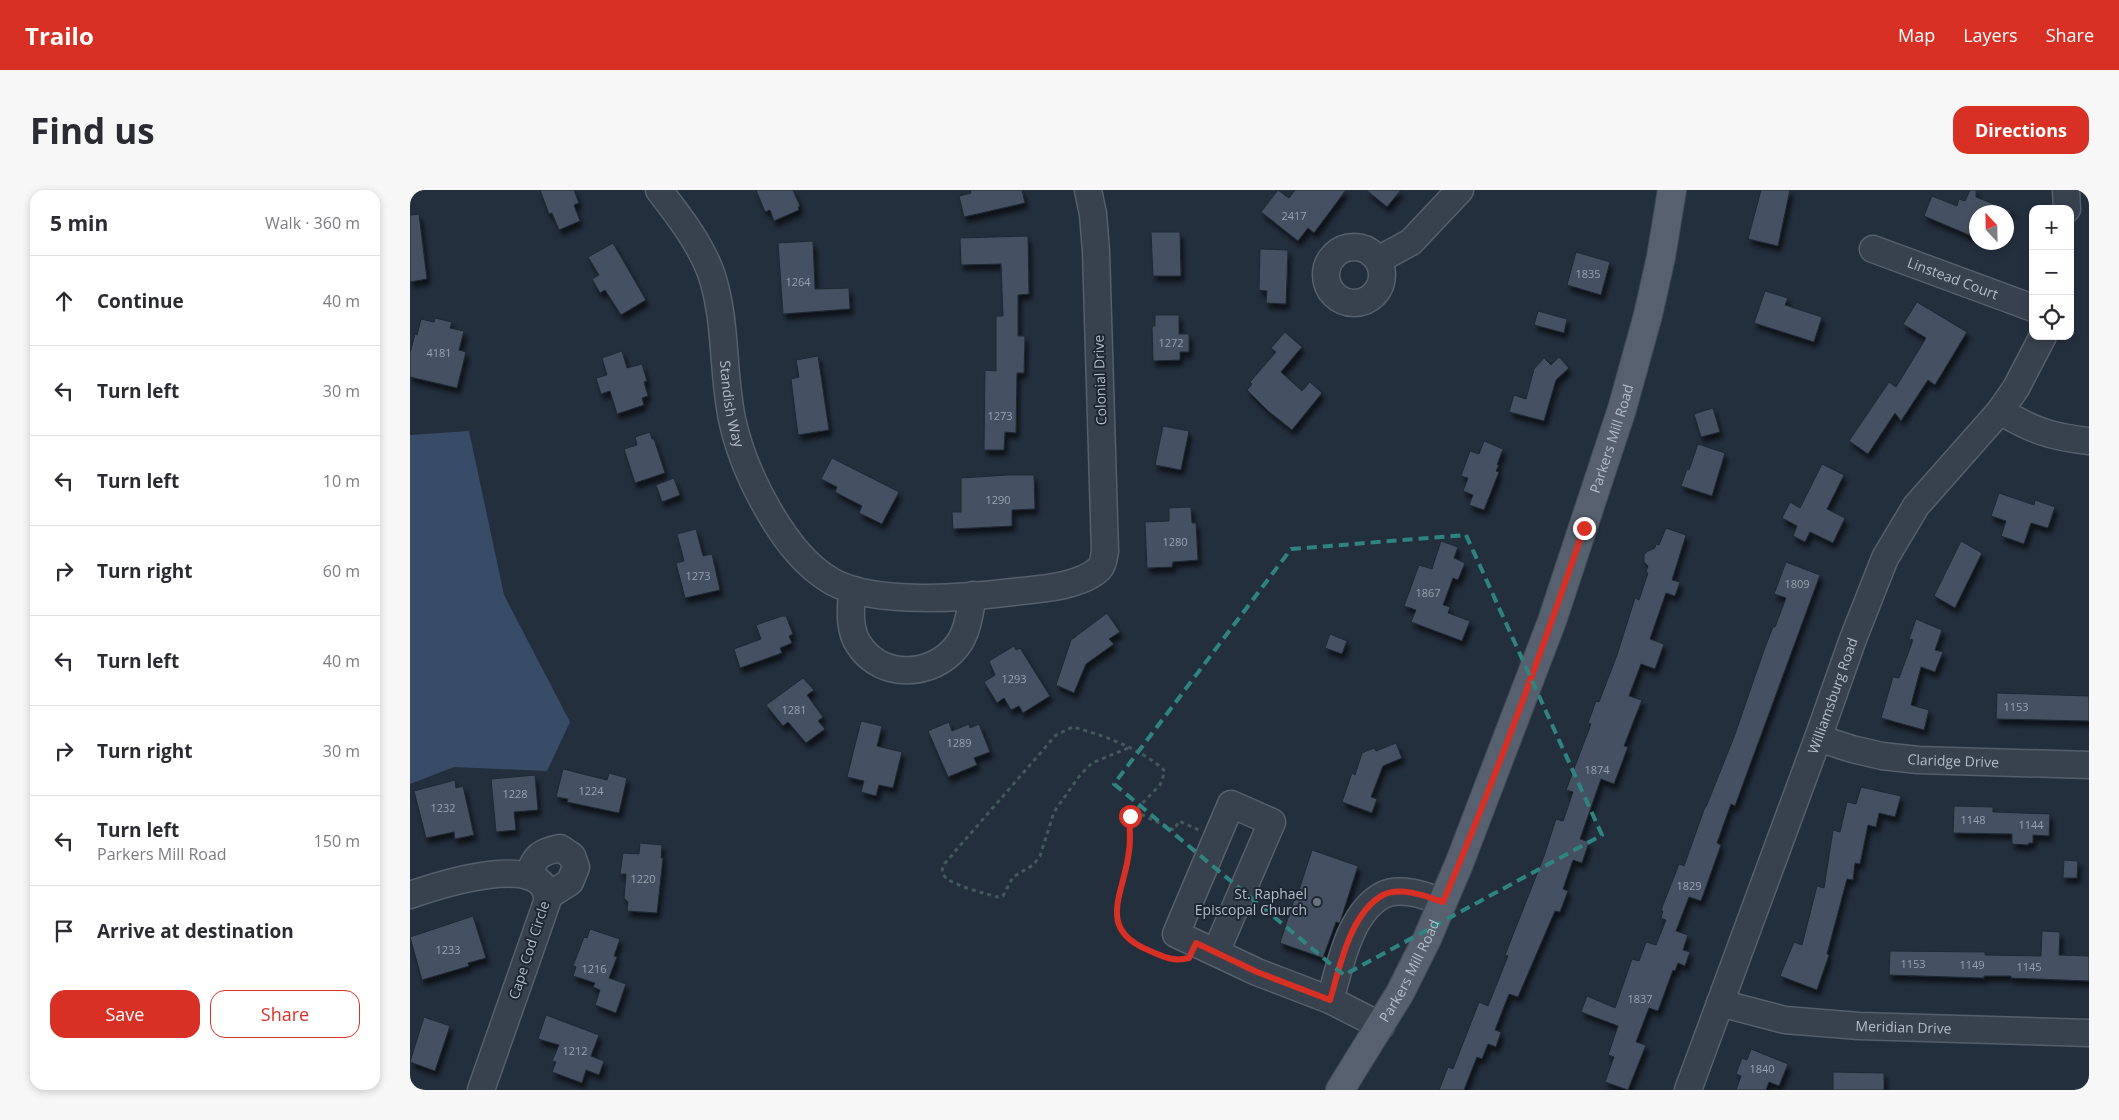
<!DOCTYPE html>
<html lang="en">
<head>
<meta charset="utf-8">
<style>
  :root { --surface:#fff; --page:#f7f7f7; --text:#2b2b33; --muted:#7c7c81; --line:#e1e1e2; --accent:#d93025 }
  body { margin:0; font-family:"Open Sans",sans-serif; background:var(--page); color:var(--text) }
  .controls { position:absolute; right:15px; top:15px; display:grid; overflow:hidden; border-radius:10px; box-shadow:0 2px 8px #0003 }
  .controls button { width:45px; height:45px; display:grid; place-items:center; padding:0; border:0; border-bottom:1px solid var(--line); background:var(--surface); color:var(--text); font:25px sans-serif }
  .compass { position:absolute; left:1559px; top:15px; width:45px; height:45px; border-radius:50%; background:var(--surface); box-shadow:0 2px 8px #0003; rotate:338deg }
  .stop { position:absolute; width:15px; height:15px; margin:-11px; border:4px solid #d93025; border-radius:50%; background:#fff }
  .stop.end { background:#d93025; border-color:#fff; box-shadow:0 1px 5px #0008 }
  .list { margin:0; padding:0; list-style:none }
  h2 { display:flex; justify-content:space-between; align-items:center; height:65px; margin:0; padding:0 20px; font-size:21px }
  h2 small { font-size:16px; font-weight:400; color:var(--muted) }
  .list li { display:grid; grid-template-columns:32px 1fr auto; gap:15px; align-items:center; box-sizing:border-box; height:90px; padding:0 20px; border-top:1px solid var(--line) }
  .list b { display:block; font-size:19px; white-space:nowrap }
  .list p { margin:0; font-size:16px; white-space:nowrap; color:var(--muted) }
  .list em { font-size:16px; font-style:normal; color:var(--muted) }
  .actions { display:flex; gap:10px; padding:15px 20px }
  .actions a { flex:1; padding:11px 0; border:1px solid var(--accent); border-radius:15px; text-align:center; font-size:18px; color:var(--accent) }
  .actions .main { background:var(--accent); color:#fff }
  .icon { flex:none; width:28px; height:28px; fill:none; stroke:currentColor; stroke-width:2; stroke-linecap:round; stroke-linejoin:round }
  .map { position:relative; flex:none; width:1679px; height:900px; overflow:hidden; border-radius:15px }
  header { display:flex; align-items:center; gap:30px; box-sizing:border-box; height:70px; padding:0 25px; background:var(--accent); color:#fff }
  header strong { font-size:24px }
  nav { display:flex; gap:28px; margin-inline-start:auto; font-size:18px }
  .intro { display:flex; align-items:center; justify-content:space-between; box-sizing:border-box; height:120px; padding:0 30px }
  h1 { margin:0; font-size:35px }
  .button { padding:12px 22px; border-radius:15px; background:var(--accent); color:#fff; font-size:18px; font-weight:700 }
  main { display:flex; gap:30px; padding:0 30px }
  aside { flex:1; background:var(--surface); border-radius:15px; box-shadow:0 2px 8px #0003 }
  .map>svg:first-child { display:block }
  .water { fill:#394c67 }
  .building { fill:#455162; stroke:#1f2835; filter:url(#shadow) }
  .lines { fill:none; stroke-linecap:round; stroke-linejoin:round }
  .minor-casing { stroke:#565f6c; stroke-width:29 }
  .major-casing { stroke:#414a57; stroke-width:30 }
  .path { stroke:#44595c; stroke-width:3; stroke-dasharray:4 4; stroke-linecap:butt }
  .minor { stroke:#38414e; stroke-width:26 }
  .major { stroke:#56606e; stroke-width:28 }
  .route { stroke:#d93025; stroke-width:6 }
  .marked { fill:none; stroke:#308480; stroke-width:4; stroke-dasharray:10 6; stroke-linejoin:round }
  .worship-dot { fill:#6b7280; stroke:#1d2633; stroke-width:2 }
  .labels { text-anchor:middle; stroke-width:4; stroke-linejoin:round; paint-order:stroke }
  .number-label { font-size:11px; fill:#98a1af }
  .street-label { font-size:14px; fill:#b4bcc9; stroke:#1d2633 }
  .poi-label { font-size:14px; fill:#b4bcc9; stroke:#1d2633; text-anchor:end }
</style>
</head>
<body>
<header>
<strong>Trailo</strong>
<nav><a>Map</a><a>Layers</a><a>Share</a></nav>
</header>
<div class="intro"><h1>Find us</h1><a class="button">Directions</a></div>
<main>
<aside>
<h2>5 min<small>Walk · 360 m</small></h2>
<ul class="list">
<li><svg class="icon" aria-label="ahead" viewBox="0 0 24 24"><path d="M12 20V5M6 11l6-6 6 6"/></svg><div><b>Continue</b></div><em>40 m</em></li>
<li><svg class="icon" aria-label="left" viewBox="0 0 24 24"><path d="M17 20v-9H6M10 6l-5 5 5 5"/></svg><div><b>Turn left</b></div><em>30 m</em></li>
<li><svg class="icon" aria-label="left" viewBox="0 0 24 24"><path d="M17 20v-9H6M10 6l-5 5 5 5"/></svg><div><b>Turn left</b></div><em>10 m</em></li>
<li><svg class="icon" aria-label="right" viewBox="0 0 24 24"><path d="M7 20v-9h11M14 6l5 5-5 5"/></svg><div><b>Turn right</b></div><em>60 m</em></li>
<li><svg class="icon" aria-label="left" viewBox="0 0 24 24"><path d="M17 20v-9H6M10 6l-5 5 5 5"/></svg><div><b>Turn left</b></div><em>40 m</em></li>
<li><svg class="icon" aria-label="right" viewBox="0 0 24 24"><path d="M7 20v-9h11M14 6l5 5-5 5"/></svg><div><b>Turn right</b></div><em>30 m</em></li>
<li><svg class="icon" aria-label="left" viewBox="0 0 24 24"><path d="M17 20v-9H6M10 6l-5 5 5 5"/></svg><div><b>Turn left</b><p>Parkers Mill Road</p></div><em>150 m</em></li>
<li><svg class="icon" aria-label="arrive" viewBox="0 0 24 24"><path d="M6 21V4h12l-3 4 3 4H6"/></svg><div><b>Arrive at destination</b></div></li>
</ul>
<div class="actions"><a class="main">Save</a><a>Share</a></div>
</aside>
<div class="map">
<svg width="1679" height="900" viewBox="0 0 1679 900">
  <defs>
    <filter id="shadow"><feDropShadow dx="3" dy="5.5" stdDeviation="2.5" flood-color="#0009"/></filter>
  </defs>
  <rect width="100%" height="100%" fill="#242f3e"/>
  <path class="water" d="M 59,241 L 94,405 L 160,532 L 137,581 L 44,577 L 0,594 L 0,245 Z"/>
  <g class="building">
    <path d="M 130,0 L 164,0 L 169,13 L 164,15 L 170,31 L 149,40 L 142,23 L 139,24 Z"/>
    <path d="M 346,0 L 383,0 L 390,16 L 388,17 L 389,20 L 364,31 L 360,20 L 355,22 Z"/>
    <path d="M 560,0 L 612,0 L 615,13 L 554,27 L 549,6 L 561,3 Z"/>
    <path d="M 868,0 L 879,8 L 885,0 L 936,0 L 904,43 L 898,38 L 888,51 L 851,22 Z"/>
    <path d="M 956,0 L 991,0 L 977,17 Z"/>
    <path d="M 1351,0 L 1380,0 L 1368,56 L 1338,49 Z"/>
    <path d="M 1560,0 L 1566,0 L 1566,7 L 1604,22 L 1566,22 L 1566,48 L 1514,26 L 1522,6 L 1547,16 L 1549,9 L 1555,11 Z"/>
    <path d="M 9,24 L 17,89 L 0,92 L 0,25 Z"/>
    <path d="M 741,42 L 770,42 L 771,86 L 743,86 Z"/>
    <path d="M 618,46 L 619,104 L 608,105 L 608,146 L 615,146 L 614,183 L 607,183 L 606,243 L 595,242 L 594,260 L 574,260 L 575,180 L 586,181 L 586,126 L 593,126 L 591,74 L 551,75 L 550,48 Z"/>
    <path d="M 403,51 L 405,99 L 439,98 L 440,119 L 373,124 L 368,53 Z"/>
    <path d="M 203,53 L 236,110 L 211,125 L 195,100 L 190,103 L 182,89 L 189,85 L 178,67 Z"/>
    <path d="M 850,59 L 878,60 L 876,114 L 856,113 L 857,101 L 849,100 Z"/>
    <path d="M 1166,62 L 1200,72 L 1191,105 L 1157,95 Z"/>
    <path d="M 1355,101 L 1378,108 L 1375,115 L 1412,127 L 1404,152 L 1344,133 Z"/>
    <path d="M 1507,112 L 1557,142 L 1525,195 L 1518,190 L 1491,231 L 1485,223 L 1458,264 L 1439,251 L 1479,192 L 1486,197 L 1516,148 L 1493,134 Z"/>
    <path d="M 1128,121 L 1157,129 L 1154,143 L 1124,135 Z"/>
    <path d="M 745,125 L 769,125 L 769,144 L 779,144 L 779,162 L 770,162 L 770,170 L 743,171 L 742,136 L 745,136 Z"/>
    <path d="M 25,128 L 42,132 L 40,138 L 54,141 L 49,160 L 56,162 L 47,198 L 0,187 L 0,163 L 5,144 L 7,145 L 11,129 L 24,132 Z"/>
    <path d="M 875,142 L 892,157 L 871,182 L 892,201 L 900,192 L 912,203 L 882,240 L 858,221 L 837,200 L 842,194 L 840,192 L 866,162 L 861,158 Z"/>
    <path d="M 212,161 L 217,178 L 232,174 L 237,191 L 234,192 L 238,206 L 232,208 L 234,215 L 207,224 L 200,201 L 191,204 L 186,188 L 197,185 L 192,168 Z"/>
    <path d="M 408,166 L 419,240 L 388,245 L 381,189 L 389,187 L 386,170 Z"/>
    <path d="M 1149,167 L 1159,178 L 1146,190 L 1134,231 L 1099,222 L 1104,205 L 1116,209 L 1124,179 L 1134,168 L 1141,175 Z"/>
    <path d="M 1303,218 L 1310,242 L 1291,247 L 1284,224 Z"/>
    <path d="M 753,236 L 779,241 L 771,280 L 745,275 Z"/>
    <path d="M 240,242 L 242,249 L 244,249 L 255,283 L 225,293 L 214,259 L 227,255 L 225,247 Z"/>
    <path d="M 1074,251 L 1093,259 L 1087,275 L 1089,275 L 1086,281 L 1089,282 L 1074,320 L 1059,315 L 1063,305 L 1053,301 L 1058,288 L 1051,286 L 1060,261 L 1069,264 Z"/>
    <path d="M 1288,254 L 1315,263 L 1302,306 L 1271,296 L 1277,279 L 1279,280 Z"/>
    <path d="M 422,268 L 489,302 L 472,334 L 449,323 L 452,316 L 425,302 L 427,297 L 411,289 Z"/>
    <path d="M 1412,274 L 1434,285 L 1417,319 L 1435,328 L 1423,353 L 1400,342 L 1395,352 L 1383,346 L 1387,336 L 1372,328 L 1380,312 L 1390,318 Z"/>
    <path d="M 598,285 L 624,285 L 625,319 L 602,320 L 602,336 L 543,339 L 542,322 L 551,322 L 551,288 Z"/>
    <path d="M 264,288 L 270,305 L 252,312 L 246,295 Z"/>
    <path d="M 1589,303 L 1624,315 L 1625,310 L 1645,317 L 1638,338 L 1621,333 L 1614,354 L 1591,346 L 1596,331 L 1581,326 Z"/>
    <path d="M 781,317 L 782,333 L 786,333 L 788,370 L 763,372 L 762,377 L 737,378 L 735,332 L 759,331 L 759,318 Z"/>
    <path d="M 1256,338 L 1276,345 L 1262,390 L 1270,392 L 1265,406 L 1256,403 L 1240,449 L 1254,454 L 1245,479 L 1231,474 L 1219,506 L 1232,510 L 1214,556 L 1218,557 L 1204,594 L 1191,589 L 1170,649 L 1179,652 L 1172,673 L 1163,670 L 1153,699 L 1158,701 L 1150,722 L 1145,721 L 1108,807 L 1099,804 L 1085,840 L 1091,842 L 1086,857 L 1078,854 L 1072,869 L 1067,867 L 1054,900 L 1029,900 L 1038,877 L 1043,879 L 1069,812 L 1078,816 L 1098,766 L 1095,765 L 1134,666 L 1146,629 L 1153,631 L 1163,602 L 1156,600 L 1181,534 L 1178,533 L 1186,511 L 1189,512 L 1207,465 L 1225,408 L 1229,410 L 1238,383 L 1236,382 L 1238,376 L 1234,372 L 1234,365 L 1236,362 L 1245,358 L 1246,354 L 1249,355 Z"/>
    <path d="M 286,339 L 293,366 L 302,364 L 310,400 L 275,408 L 266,373 L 274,371 L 267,344 Z"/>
    <path d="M 1031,351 L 1048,357 L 1044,368 L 1055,373 L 1048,390 L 1043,388 L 1033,415 L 1040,417 L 1038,423 L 1060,431 L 1052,451 L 1001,432 L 1006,420 L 994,416 L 1009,375 L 1022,379 Z"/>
    <path d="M 1551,351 L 1572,363 L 1545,418 L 1524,406 Z"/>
    <path d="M 1376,372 L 1410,385 L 1325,616 L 1321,614 L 1307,653 L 1311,655 L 1291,711 L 1279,707 L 1266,741 L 1278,745 L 1273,760 L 1280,762 L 1275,776 L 1268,773 L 1265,781 L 1263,780 L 1248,821 L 1239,818 L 1226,852 L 1236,855 L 1218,900 L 1195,892 L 1204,867 L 1198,865 L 1208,836 L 1171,822 L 1177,806 L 1205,818 L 1222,769 L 1229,771 L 1236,752 L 1246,755 L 1256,730 L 1251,728 L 1253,721 L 1251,720 L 1269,674 L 1274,676 L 1295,617 L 1296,617 L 1324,547 L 1354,460 L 1363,437 L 1365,437 L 1376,408 L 1364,404 Z"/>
    <path d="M 697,423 L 710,442 L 699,449 L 704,454 L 676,474 L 664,503 L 646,495 L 661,450 Z"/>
    <path d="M 372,426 L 376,426 L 383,444 L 379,446 L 382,453 L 370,458 L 372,463 L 330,478 L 324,459 L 351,449 L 346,435 Z"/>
    <path d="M 1506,429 L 1532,440 L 1525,460 L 1533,462 L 1525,482 L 1511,477 L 1501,515 L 1519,520 L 1514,540 L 1471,528 L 1483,487 L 1489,488 L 1503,450 L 1499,449 Z"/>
    <path d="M 920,444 L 937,451 L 932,464 L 915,458 Z"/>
    <path d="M 604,456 L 606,460 L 610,458 L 640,506 L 613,523 L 609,516 L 601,520 L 594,508 L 587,513 L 574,492 L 585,485 L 579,471 Z"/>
    <path d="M 393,488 L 404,500 L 397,505 L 413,527 L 408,531 L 415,539 L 396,553 L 378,532 L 373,536 L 356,515 Z"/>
    <path d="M 1587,503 L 1679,506 L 1679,531 L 1586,529 Z"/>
    <path d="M 451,531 L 472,536 L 467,556 L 492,562 L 483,598 L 469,595 L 466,606 L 451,602 L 454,591 L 437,587 Z"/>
    <path d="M 539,532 L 542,541 L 559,534 L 560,538 L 569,534 L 580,562 L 564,568 L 567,575 L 538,587 L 518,541 Z"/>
    <path d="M 986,553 L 992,568 L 973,576 L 961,607 L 967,609 L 962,623 L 932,612 L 942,583 L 945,585 L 952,563 L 964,558 L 966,561 Z"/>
    <path d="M 153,579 L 197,590 L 199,583 L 217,588 L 209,623 L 157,612 L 158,609 L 146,607 Z"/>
    <path d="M 125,585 L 128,620 L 104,622 L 106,640 L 86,642 L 81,589 Z"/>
    <path d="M 45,590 L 46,598 L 53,596 L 64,645 L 45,649 L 44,642 L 16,648 L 4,601 Z"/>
    <path d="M 1451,597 L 1491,606 L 1485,627 L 1469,623 L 1466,637 L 1458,635 L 1450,674 L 1445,673 L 1443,690 L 1437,689 L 1417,764 L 1419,765 L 1407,800 L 1370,786 L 1384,752 L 1392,755 L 1407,696 L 1414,698 L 1423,640 L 1430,642 L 1437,612 L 1446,614 Z"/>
    <path d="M 1544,616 L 1583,617 L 1583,622 L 1640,624 L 1639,646 L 1623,645 L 1623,653 L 1619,653 L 1618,655 L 1602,654 L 1602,644 L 1543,643 Z"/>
    <path d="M 230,653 L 252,655 L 251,668 L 253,668 L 247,723 L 217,721 L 218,712 L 214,708 L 216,684 L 210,684 L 213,663 L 229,664 Z"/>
    <path d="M 902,660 L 948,676 L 931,729 L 930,733 L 926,732 L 913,768 L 870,753 L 887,700 L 889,700 Z"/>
    <path d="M 1654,670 L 1668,671 L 1667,688 L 1653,688 Z"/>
    <path d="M 63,726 L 76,768 L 58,773 L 59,776 L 12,790 L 0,747 Z"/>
    <path d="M 180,739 L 210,749 L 204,766 L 207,767 L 199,788 L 216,794 L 206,823 L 185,815 L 190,800 L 183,797 L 185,793 L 163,786 L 166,777 L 163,776 L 174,747 L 177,748 Z"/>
    <path d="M 1632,741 L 1650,742 L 1649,765 L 1679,766 L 1679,791 L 1601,788 L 1601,786 L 1574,786 L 1574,788 L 1479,785 L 1480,761 L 1575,762 L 1575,765 L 1631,766 Z"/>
    <path d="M 136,825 L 189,845 L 181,866 L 194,871 L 189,885 L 176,880 L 172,893 L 142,882 L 146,872 L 142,871 L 149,855 L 128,849 Z"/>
    <path d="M 14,827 L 40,836 L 25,881 L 0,872 Z"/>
    <path d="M 1341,859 L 1378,874 L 1369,896 L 1359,892 L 1356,900 L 1326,900 L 1331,886 L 1326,884 L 1332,868 L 1337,870 Z"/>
    <path d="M 1423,882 L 1474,883 L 1474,900 L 1423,900 Z"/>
  </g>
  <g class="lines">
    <defs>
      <g id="minor">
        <path id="s1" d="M 249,0 C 268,25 290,53 301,83 C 317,130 312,181 322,229 C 329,262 343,294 360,323 C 376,350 395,376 423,392 C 466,415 555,408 603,402 C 628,399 670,397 689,379 C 693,375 694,367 695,361 L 686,61 L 683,24 L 678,0"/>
        <path d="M 1656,0 L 1657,19"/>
        <circle cx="944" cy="85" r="28"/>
        <path id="s2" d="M 1463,59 L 1623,118"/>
        <path d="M 968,70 L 1001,52 L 1050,0"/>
        <path d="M 1590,221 C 1622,240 1641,247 1679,251"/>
        <path d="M 442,400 C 441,418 438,439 449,455 C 472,490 523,487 547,456 C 558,442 560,421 563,405"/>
        <path id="s3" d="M 1408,548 L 1442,559 L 1472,566 L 1508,570 L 1679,575"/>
        <path d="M 118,686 C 125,666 130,662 150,658 L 162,666 L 166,677 L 160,692 L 138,706"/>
        <path d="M 0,705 C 26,696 140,658 137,712 L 71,900"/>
        <path d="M 806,762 L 862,632 L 821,614 L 766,744 L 847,782 L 920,810 L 971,836"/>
        <path d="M 920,810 C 930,777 939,723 973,705 C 990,696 1016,706 1033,712"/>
        <path id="s4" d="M 1310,813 L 1375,830 L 1449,836 L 1679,843"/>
        <path id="s5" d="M 1278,900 L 1408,548 L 1443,449 L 1475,368 L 1506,316 L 1590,221 L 1606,198 L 1633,146"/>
      </g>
      <g id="major">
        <path id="s6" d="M 930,900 L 990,803 L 1017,749 L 1049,674 L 1142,431 L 1212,219 L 1238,125 L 1251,67 L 1262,0"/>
      </g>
    </defs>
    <use href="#minor" class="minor-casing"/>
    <use href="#major" class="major-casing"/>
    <g class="path">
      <path d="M 718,558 L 682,573 L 670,585 L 644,622 L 630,666 L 623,675 L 603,687 L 593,706 L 587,707 C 575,703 538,695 533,684 C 531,680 533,677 535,673 L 646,545 L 663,537 C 695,546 730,558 755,581 L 750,595 L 720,626 L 719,660 L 711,696 L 706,731 L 713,743 L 725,755 L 767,771 L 770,770"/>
      <path d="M 724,621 L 764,640 L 769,631 L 789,640"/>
    </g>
    <use href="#minor" class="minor"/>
    <use href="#major" class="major"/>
  </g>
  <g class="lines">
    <path class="route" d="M 720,626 C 719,637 721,650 719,661 C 715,702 685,738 738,760 C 754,767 763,772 779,768 L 786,753 L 847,782 L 920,810 C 930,777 940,723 973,705 C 990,696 1016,706 1033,712 C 1085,590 1131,464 1174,338"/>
  </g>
  <path class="marked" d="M 1056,345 L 1192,645 L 934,785 L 704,594 L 881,359 Z"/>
  <circle class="worship-dot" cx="907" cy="712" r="5"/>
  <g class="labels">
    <g class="number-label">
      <text x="884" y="30">2417</text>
      <text x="1178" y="88">1835</text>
      <text x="388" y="96">1264</text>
      <text x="761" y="157">1272</text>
      <text x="29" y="167">4181</text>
      <text x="590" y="230">1273</text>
      <text x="588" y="314">1290</text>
      <text x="765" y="356">1280</text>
      <text x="288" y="390">1273</text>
      <text x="1387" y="398">1809</text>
      <text x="1018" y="407">1867</text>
      <text x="604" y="493">1293</text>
      <text x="1606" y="521">1153</text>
      <text x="384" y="524">1281</text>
      <text x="549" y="557">1289</text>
      <text x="1187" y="584">1874</text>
      <text x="181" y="605">1224</text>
      <text x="105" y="608">1228</text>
      <text x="33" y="622">1232</text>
      <text x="1563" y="634">1148</text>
      <text x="1621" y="639">1144</text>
      <text x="233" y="693">1220</text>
      <text x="1279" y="700">1829</text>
      <text x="38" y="764">1233</text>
      <text x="1503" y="778">1153</text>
      <text x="1562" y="779">1149</text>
      <text x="1619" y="781">1145</text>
      <text x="184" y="783">1216</text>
      <text x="1230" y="813">1837</text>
      <text x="165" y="865">1212</text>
      <text x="1352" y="883">1840</text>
    </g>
    <g class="street-label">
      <text dy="5" stroke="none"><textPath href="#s2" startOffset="85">Linstead Court</textPath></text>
      <text transform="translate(690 190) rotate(-92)" y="5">Colonial Drive</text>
      <text dy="5" stroke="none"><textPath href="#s1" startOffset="231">Standish Way</textPath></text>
      <text dy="5" stroke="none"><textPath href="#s6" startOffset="708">Parkers Mill Road</textPath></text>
      <text dy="5" stroke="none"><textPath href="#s5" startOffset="420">Williamsburg Road</textPath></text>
      <text dy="5" stroke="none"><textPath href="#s3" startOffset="138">Claridge Drive</textPath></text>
      <text transform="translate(119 760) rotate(-72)" y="5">Cape Cod Circle</text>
      <text dy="5" stroke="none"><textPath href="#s6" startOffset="138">Parkers Mill Road</textPath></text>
      <text dy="5" stroke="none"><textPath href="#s4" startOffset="186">Meridian Drive</textPath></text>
    </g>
    <g class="poi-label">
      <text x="897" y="709">St. Raphael<tspan x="897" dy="16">Episcopal Church</tspan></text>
    </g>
  </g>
</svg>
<div class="controls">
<button>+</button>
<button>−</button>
<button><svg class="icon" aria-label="locate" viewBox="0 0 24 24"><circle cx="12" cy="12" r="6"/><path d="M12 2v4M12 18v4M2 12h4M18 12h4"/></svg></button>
</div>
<svg class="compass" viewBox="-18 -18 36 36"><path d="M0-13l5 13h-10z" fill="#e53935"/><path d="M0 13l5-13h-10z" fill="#7c7c81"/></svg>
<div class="stop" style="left:720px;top:626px"></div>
<div class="stop end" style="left:1174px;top:338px"></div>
</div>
</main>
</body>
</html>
